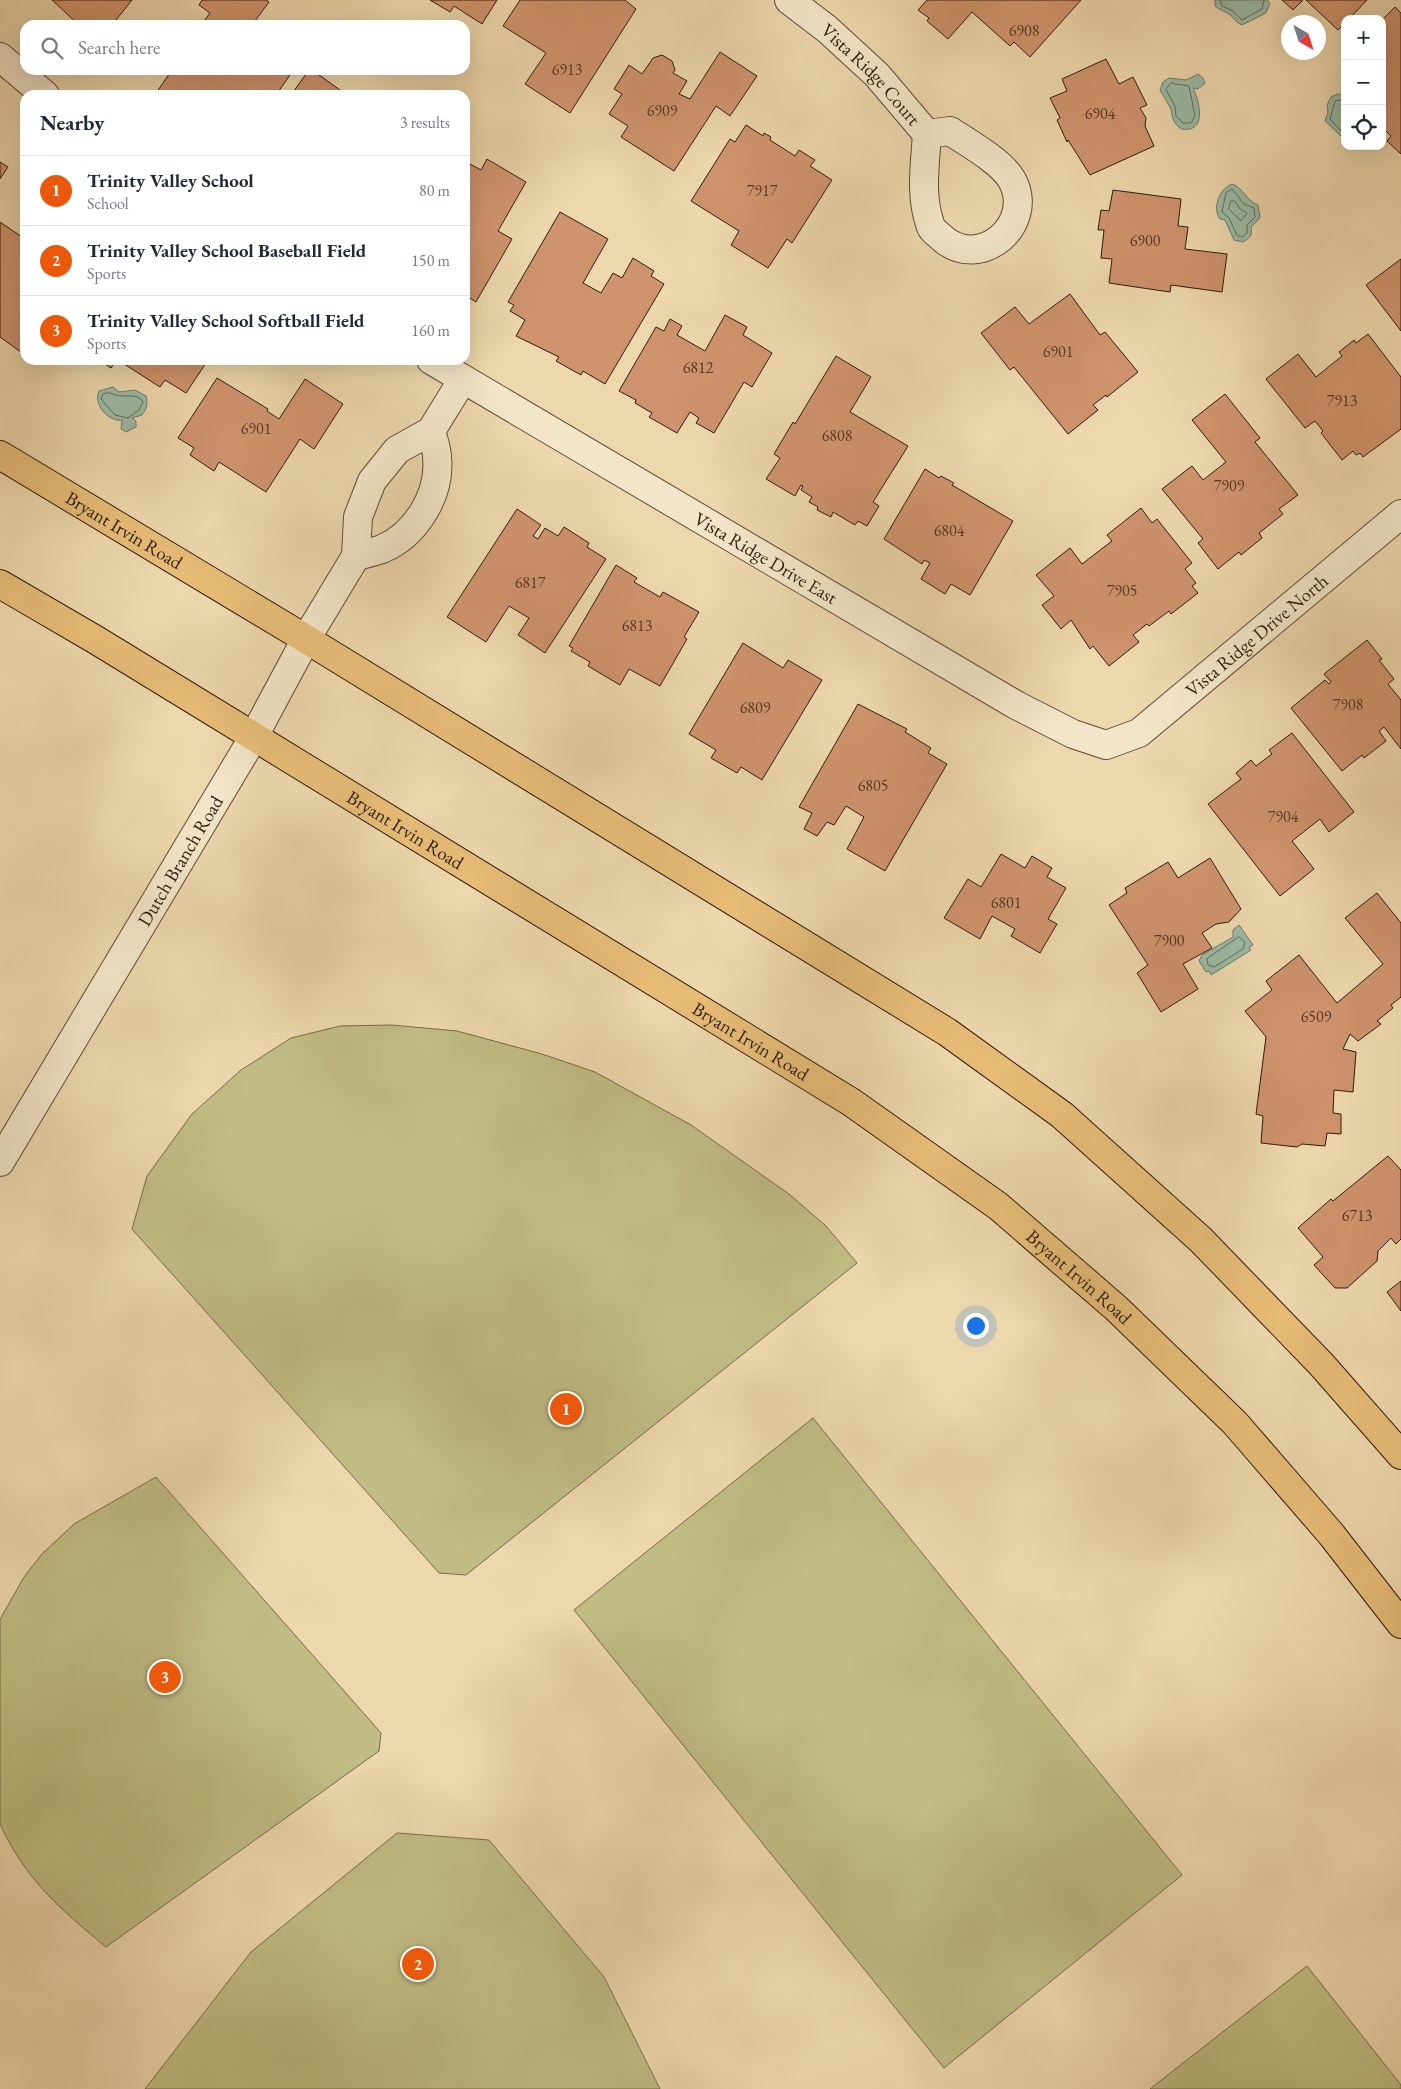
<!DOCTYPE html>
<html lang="en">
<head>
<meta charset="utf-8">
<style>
  :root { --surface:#fff; --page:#f2f2f3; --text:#1f2937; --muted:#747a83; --line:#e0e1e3; --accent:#ea580c }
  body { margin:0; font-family:"EB Garamond",serif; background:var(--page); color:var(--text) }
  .controls { position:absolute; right:15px; top:15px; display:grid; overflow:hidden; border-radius:10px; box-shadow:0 5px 20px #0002 }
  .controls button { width:45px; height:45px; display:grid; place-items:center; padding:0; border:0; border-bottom:1px solid var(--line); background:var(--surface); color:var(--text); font:25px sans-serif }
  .compass { position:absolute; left:1281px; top:15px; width:45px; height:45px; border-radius:50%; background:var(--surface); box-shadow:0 5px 20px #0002; rotate:141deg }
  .you { position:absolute; left:975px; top:1325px; width:18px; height:18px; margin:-12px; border:4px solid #fff; border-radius:50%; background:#1a73e8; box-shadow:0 0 0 8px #1a73e833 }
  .badge { display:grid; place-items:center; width:32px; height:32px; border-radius:50%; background:var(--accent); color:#fff; font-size:16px; font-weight:700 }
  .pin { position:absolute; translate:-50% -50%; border:2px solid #fff; box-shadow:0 1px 5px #0006 }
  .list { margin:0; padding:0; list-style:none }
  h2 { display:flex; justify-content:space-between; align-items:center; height:65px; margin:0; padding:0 20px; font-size:21px }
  h2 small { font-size:16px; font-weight:400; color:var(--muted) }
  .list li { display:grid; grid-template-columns:32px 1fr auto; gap:15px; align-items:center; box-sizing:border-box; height:70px; padding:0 20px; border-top:1px solid var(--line) }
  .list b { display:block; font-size:19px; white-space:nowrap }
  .list p { margin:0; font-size:16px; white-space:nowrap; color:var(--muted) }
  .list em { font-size:16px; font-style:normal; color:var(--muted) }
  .icon { flex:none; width:28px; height:28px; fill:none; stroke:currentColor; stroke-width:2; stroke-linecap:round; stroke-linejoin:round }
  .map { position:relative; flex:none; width:1401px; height:2089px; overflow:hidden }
  .search { position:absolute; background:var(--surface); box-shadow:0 5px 20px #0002; left:20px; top:20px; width:450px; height:55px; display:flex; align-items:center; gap:12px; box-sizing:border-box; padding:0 18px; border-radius:15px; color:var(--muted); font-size:19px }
  .panel { position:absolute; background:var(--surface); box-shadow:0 5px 20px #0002; left:20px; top:90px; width:450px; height:275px; border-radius:15px }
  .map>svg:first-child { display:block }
  .green { fill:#c0bc84; stroke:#776c48 }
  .water { fill:#9abaa5; stroke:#6f7b68 }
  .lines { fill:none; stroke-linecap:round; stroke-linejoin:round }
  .shore { stroke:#646b58; stroke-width:1 }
  .building { fill:#cf936d; stroke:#2e1c0c }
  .minor-casing { stroke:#5e4b34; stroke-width:30 }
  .major-casing { stroke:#2e1c0c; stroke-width:30 }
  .minor { stroke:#f3e5c9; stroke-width:28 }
  .major { stroke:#e6bc76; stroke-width:28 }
  .labels { text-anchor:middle; stroke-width:5; stroke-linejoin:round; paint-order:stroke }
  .number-label { font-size:16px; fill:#563a24 }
  .street-label { font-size:19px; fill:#2e1c0c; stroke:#f3e5c9 }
</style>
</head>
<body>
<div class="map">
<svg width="1401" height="2089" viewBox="0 0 1401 2089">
  <rect width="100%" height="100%" fill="#edd7ac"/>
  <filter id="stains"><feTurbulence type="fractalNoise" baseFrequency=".004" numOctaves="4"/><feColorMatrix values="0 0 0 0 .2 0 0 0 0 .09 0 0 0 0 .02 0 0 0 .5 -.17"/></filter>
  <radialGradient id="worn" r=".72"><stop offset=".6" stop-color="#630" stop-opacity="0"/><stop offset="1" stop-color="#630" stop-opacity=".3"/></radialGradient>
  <g class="green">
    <path d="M 392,1025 L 457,1031 L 542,1054 L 595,1072 L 691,1125 L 789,1194 L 826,1226 L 857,1263 L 466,1575 L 439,1573 L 132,1229 L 147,1176 L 192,1114 L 241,1070 L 291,1038 L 340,1026 Z"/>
    <path d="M 813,1418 L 1182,1875 L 944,2068 L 574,1610 Z"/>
    <path d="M 156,1477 L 381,1733 L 379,1751 L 106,1947 C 59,1908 26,1880 0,1824 L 0,1620 L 3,1614 L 24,1577 L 42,1554 L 74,1524 Z"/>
    <path d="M 397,1833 L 489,1840 L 604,1977 L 660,2089 L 145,2089 L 251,1952 Z"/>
    <path d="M 1307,1966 L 1401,2085 L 1401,2089 L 1150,2089 Z"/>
  </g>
  <g class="water">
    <path d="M 1215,0 L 1267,0 L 1270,3 L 1266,13 L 1242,25 C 1236,23 1234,18 1229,14 C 1224,11 1220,10 1215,6 Z"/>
    <path d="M 1198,74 L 1203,78 L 1205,83 L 1198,89 L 1193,88 C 1198,98 1206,125 1190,129 C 1186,130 1182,130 1179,127 C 1171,121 1173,114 1170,107 C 1167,101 1163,96 1160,90 L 1163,82 L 1169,78 L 1186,80 Z"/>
    <path d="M 1338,94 L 1345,95 L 1345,135 L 1341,136 L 1325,121 L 1328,112 L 1327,105 L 1331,97 Z"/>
    <path d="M 1232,184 C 1245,189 1244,199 1258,205 L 1260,218 L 1251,227 C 1253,235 1250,238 1243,242 L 1234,240 L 1225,220 L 1220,219 C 1212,208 1219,189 1232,184 Z"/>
    <path d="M 113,387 L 119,392 L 135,390 L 146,396 C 148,404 147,408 142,415 L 132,418 L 136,421 L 136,427 L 126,432 L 121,429 L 122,420 C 108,422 93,404 99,391 Z"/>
    <path d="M 1239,925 L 1253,945 L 1249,947 L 1251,950 L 1211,975 L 1209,971 L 1206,972 L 1199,961 L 1202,955 L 1233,937 L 1233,930 Z"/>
  </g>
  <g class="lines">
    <g class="shore">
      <path d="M 1220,0 L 1222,6 L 1233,11 L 1242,20 L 1262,9 L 1264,0"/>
      <path d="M 1171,83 L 1189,86 L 1195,116 L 1191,123 L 1183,123 L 1176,116 L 1175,106 L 1166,90 Z"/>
      <path d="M 1345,99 L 1335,101 L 1330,119 L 1340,130 L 1345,131"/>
      <path d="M 1232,189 L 1244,204 L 1254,208 L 1255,217 L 1247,225 L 1247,233 L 1242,237 L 1237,235 L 1229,218 L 1222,212 L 1226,193 Z"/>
      <path d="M 1231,201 L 1235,201 L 1240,209 L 1247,213 L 1241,221 L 1229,209 Z"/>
      <path d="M 110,393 C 123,400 137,391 143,402 L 139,410 L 128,418 L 115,415 L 101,399 L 103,394 Z"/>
      <path d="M 1239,937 L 1245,942 L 1243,949 L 1214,967 L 1208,965 L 1207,959 Z"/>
    </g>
  </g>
  <g class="building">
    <path d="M 52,0 L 132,0 L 112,25 L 79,25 Z"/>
    <path d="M 202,0 L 266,0 L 269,2 L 252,25 L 201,25 L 210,13 L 199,5 Z"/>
    <path d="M 430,0 L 497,0 L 482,24 L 454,6 L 450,12 Z"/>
    <path d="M 520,0 L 625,0 L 636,9 L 570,113 L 525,84 L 546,53 L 503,26 Z"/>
    <path d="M 927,0 L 1081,0 L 1030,57 L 1014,42 L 1010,46 L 972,12 L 948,39 L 927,21 L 929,18 L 918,10 Z"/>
    <path d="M 1282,0 L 1303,0 L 1293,10 Z"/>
    <path d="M 1306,0 L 1367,0 L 1349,19 L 1345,19 L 1345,23 L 1338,30 Z"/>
    <path d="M 1395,7 L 1401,13 L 1401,154 L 1387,141 L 1391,136 L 1382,127 L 1382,20 Z"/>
    <path d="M 720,52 L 757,76 L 730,116 L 716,106 L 674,171 L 621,137 L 628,126 L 609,114 L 622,94 L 614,89 L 629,65 L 642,74 L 653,58 L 662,55 L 672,61 L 675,70 L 673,73 L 687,81 L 679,94 L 690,99 Z"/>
    <path d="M 1106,59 L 1119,84 L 1133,77 L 1147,105 L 1140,108 L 1146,118 L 1145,126 L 1154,146 L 1090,175 L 1068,140 L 1067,142 L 1057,120 L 1060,118 L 1050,98 L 1067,91 L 1062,79 Z"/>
    <path d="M 172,70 L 290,70 L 292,72 L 276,95 L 159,95 L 156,93 Z"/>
    <path d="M 309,70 L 312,70 L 340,90 L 336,95 L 291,95 Z"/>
    <path d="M 746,125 L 763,136 L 764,133 L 771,137 L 770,140 L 795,156 L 799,150 L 815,160 L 810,166 L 832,180 L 792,243 L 787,239 L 768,268 L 731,245 L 739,231 L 691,201 L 730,139 L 735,142 Z"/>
    <path d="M 487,159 L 526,182 L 498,231 L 512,239 L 476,302 L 465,295 L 465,168 L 468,163 L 481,170 Z"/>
    <path d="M 0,162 L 8,167 L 0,179 Z"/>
    <path d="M 1113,190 L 1181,199 L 1178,226 L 1188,227 L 1185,249 L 1227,254 L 1222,292 L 1171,285 L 1170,292 L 1109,283 L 1112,259 L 1101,258 L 1104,230 L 1098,230 L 1101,210 L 1109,211 Z"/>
    <path d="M 560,212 L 608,239 L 583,283 L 601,293 L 613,273 L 622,278 L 633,258 L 654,271 L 651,276 L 664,284 L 605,384 L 583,371 L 581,375 L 556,361 L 559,357 L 516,336 L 525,320 L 510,311 L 514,305 L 508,302 Z"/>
    <path d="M 0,222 L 25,239 L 25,355 L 0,337 Z"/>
    <path d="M 1401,259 L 1401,331 L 1366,285 Z"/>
    <path d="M 1070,294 L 1100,335 L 1105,332 L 1138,372 L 1107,397 L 1106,395 L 1093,405 L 1098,410 L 1068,434 L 1014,367 L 1010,370 L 981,333 L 1015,307 L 1029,324 Z"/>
    <path d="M 725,315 L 747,327 L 743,335 L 772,353 L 752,387 L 744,382 L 714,433 L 696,423 L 699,418 L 690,412 L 677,433 L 649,417 L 652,413 L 635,403 L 636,400 L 619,391 L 656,327 L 664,331 L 670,319 L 682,326 L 677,335 L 705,351 Z"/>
    <path d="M 1368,334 L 1401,377 L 1401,429 L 1363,457 L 1360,453 L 1356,455 L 1353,451 L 1342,460 L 1321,433 L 1323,431 L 1315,421 L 1305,428 L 1266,379 L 1298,354 L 1316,377 L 1342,356 L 1339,352 L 1354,340 L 1356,343 Z"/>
    <path d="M 836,356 L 871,377 L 850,412 L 908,446 L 873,502 L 879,506 L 867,526 L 858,521 L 855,525 L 833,512 L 831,517 L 817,510 L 818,507 L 809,502 L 812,497 L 801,490 L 803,486 L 801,485 L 795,496 L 766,479 L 780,458 L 774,454 L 793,422 L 795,424 Z"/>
    <path d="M 99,360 L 116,360 L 111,368 Z"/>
    <path d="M 118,360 L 208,360 L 186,393 L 165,380 L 160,387 Z"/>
    <path d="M 217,378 L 268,409 L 267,411 L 279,419 L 305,379 L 343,404 L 314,449 L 300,439 L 266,492 L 219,462 L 214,471 L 190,455 L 194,448 L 178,438 Z"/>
    <path d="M 1225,394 L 1260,438 L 1255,442 L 1298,495 L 1279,509 L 1283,514 L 1259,533 L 1262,538 L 1241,555 L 1239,552 L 1218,569 L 1198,543 L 1203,539 L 1162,489 L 1192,466 L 1203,480 L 1226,462 L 1192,420 Z"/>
    <path d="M 925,469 L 939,478 L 941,476 L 954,483 L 952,485 L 1013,521 L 970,595 L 951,584 L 945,594 L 921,579 L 930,563 L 924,560 L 922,564 L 884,539 Z"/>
    <path d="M 1141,508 L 1152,523 L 1157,519 L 1192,563 L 1185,569 L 1196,583 L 1192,586 L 1198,593 L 1171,614 L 1169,611 L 1149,626 L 1147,624 L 1133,635 L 1139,642 L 1109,666 L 1093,646 L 1090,649 L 1071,620 L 1061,629 L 1042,605 L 1054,596 L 1036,575 L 1070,548 L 1082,564 L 1112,541 L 1107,535 Z"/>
    <path d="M 517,509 L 541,525 L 533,536 L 538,539 L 545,528 L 558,536 L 564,527 L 589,543 L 587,547 L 606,559 L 545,653 L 518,635 L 529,618 L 509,606 L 486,642 L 447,617 Z"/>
    <path d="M 616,565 L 637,578 L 634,582 L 660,597 L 663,592 L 699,612 L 684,637 L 687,639 L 660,686 L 629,669 L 620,685 L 588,666 L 590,662 L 571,651 L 573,648 L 569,646 Z"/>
    <path d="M 1367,640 L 1382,659 L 1379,660 L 1394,679 L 1388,684 L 1401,700 L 1401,749 L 1384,727 L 1379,731 L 1386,741 L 1364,758 L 1362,755 L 1342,771 L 1291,708 L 1325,680 L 1329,684 L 1331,682 L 1324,674 Z"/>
    <path d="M 743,643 L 783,668 L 788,660 L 822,680 L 762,780 L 741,767 L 737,773 L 711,758 L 716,750 L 689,734 Z"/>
    <path d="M 858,704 L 907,729 L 905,732 L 931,748 L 928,753 L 947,764 L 885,871 L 847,849 L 864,817 L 846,806 L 834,825 L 827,822 L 817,836 L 804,829 L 812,813 L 799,807 Z"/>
    <path d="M 1292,733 L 1354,812 L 1329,832 L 1320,819 L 1292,841 L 1314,869 L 1280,896 L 1208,804 L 1241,779 L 1236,773 L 1251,760 L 1256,766 L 1272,754 L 1269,750 Z"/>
    <path d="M 1001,854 L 1025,868 L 1032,856 L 1052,868 L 1047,877 L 1066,888 L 1048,919 L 1057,924 L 1040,953 L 1011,936 L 1015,929 L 992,916 L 980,939 L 944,918 L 968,879 L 981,887 Z"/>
    <path d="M 1210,858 L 1241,909 L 1229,922 L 1216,924 L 1202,933 L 1212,948 L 1183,964 L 1198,989 L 1161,1012 L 1137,973 L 1148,965 L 1109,905 L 1127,893 L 1125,888 L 1168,862 L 1178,878 Z"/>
    <path d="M 1377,893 L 1401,923 L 1401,997 L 1391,1005 L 1393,1008 L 1377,1021 L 1381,1024 L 1358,1041 L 1350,1034 L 1343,1049 L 1356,1052 L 1353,1092 L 1334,1090 L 1333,1113 L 1341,1114 L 1341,1134 L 1327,1133 L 1325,1146 L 1302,1144 L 1297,1147 L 1261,1143 L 1263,1116 L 1256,1114 L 1266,1037 L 1245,1011 L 1272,990 L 1266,981 L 1299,955 L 1337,1003 L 1383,964 L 1345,918 Z"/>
    <path d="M 1388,1156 L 1401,1170 L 1401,1239 L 1396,1244 L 1391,1238 L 1378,1251 L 1377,1261 L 1347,1288 L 1335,1288 L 1314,1265 L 1323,1257 L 1298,1228 L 1331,1199 L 1333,1201 Z"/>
    <path d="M 1401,1281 L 1401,1311 L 1387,1292 Z"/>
  </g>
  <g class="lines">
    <defs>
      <g id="minor">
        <path id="s1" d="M 789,0 L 827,29 L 877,75 L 927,134"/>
        <path d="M 0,57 L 45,95"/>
        <path d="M 950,131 C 968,143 1001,161 1012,180 C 1036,224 980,272 942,238 C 938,234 931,230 930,224 C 920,195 925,165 927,134 Z"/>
        <path id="s2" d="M 431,360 L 1016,705 L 1073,734 L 1106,745 L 1139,733 L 1401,514"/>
        <path d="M 356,556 C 364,554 374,552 382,549 C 416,535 441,494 437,457 C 437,449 433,439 431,431"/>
        <path id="s3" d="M 0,1162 L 253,738 L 306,639 L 356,556 L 358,517 L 372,481 L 397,450 L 431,431 L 463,379"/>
      </g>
      <g id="major">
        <path id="s4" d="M 0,455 L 306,639 L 947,1032 L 1062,1115 L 1201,1240 L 1321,1364 L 1401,1455"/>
        <path id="s5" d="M 0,584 L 96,640 L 851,1102 L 998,1206 L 1116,1308 L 1235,1423 L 1331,1534 L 1401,1624"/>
      </g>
    </defs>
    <use href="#minor" class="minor-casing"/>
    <use href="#major" class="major-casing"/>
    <use href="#minor" class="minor"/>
    <use href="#major" class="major"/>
  </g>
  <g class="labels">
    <g class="number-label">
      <text x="1024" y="36">6908</text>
      <text x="567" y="75">6913</text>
      <text x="662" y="116">6909</text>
      <text x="1100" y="119">6904</text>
      <text x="762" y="196">7917</text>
      <text x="1145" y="246">6900</text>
      <text x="1058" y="357">6901</text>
      <text x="698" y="373">6812</text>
      <text x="1342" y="406">7913</text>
      <text x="256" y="434">6901</text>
      <text x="837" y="441">6808</text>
      <text x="1229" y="491">7909</text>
      <text x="949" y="536">6804</text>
      <text x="530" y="588">6817</text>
      <text x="1122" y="596">7905</text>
      <text x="637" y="631">6813</text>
      <text x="1348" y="710">7908</text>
      <text x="755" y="713">6809</text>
      <text x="873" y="791">6805</text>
      <text x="1283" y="822">7904</text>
      <text x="1006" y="908">6801</text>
      <text x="1169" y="946">7900</text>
      <text x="1316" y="1022">6509</text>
      <text x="1357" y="1221">6713</text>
    </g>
    <g class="street-label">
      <text dy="7" stroke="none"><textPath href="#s1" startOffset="111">Vista Ridge Court</textPath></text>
      <text dy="7" stroke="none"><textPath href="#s4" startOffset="145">Bryant Irvin Road</textPath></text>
      <text dy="7" stroke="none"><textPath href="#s2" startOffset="389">Vista Ridge Drive East</textPath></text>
      <text dy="7" stroke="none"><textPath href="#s2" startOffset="966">Vista Ridge Drive North</textPath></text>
      <text dy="7" stroke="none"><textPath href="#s5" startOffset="474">Bryant Irvin Road</textPath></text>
      <text dy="7" stroke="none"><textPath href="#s3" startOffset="351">Dutch Branch Road</textPath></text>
      <text dy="7" stroke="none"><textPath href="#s5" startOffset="879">Bryant Irvin Road</textPath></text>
      <text dy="7" stroke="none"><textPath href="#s5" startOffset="1284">Bryant Irvin Road</textPath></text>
    </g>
  </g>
  <rect width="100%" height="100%" filter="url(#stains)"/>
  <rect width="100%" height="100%" fill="url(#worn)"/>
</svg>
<div class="controls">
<button>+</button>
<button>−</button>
<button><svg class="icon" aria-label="locate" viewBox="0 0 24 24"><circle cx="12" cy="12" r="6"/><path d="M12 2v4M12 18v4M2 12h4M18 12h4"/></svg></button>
</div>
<svg class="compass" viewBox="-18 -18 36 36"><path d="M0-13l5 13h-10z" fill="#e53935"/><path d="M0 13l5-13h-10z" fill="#747a83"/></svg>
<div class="you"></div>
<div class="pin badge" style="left:566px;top:1409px">1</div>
<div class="pin badge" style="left:418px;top:1964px">2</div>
<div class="pin badge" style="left:165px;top:1677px">3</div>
<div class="search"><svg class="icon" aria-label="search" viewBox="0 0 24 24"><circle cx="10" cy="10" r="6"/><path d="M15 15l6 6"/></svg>Search here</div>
<section class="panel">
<h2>Nearby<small>3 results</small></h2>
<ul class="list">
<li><span class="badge">1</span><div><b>Trinity Valley School</b><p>School</p></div><em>80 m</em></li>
<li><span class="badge">2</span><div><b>Trinity Valley School Baseball Field</b><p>Sports</p></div><em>150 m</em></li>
<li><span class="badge">3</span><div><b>Trinity Valley School Softball Field</b><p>Sports</p></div><em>160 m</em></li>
</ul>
</section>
</div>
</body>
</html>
